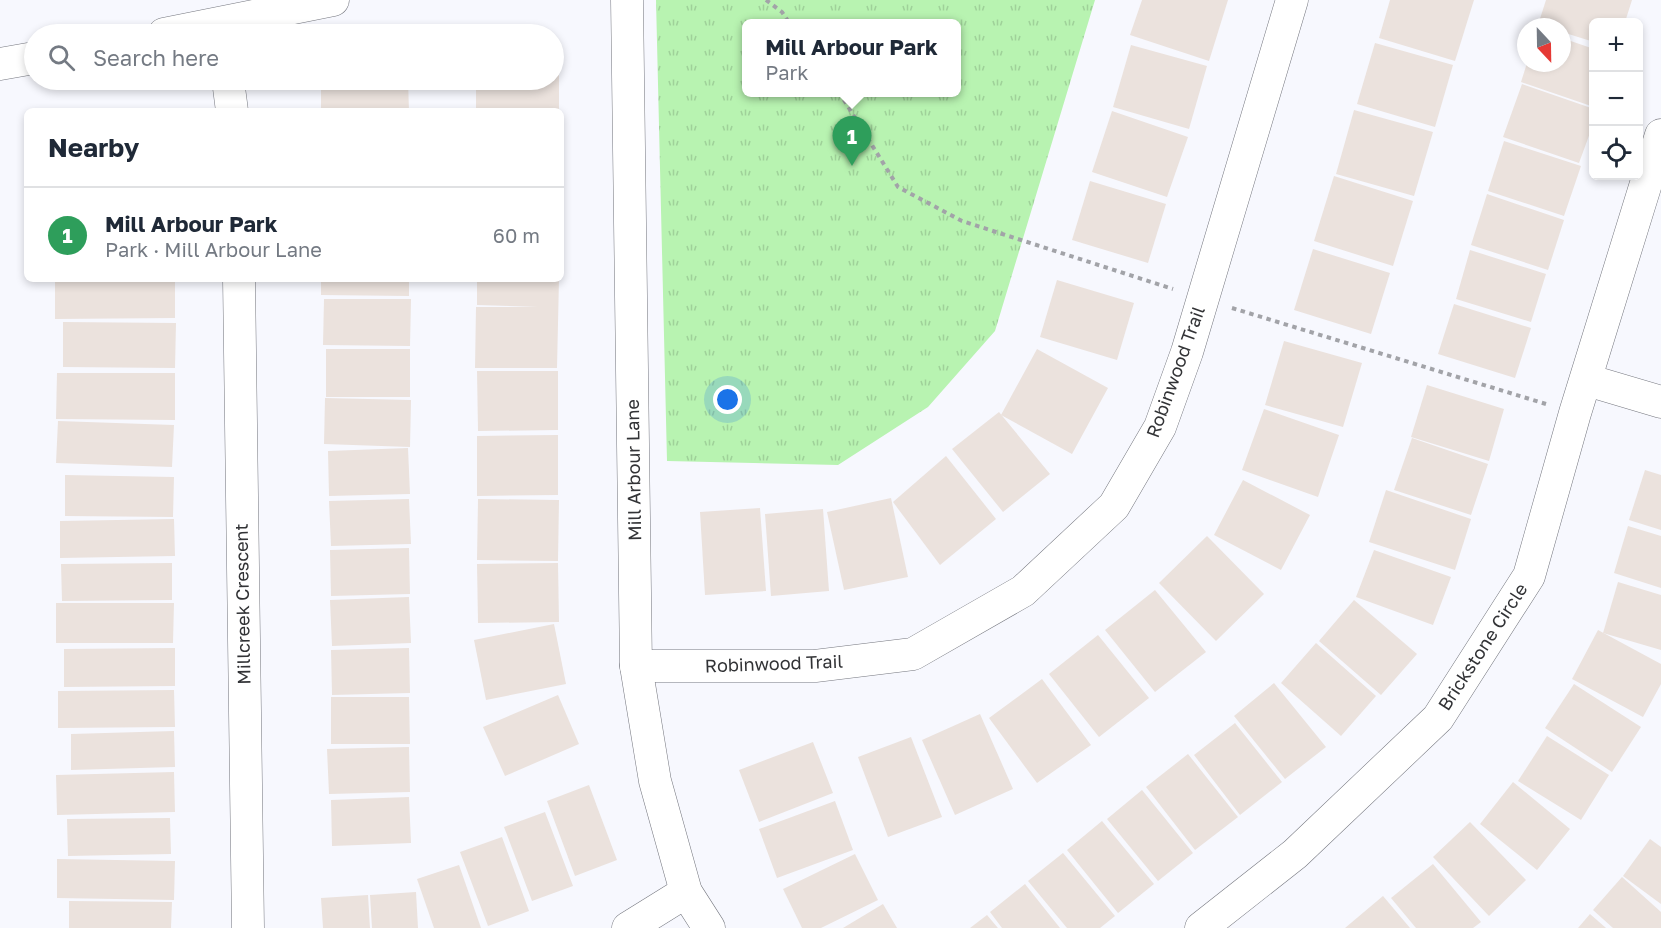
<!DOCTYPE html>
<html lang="en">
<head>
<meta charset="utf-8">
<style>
  :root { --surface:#fff; --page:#f6f6f7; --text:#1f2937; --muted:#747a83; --line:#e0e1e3; --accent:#2563eb }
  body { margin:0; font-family:"Golos Text",sans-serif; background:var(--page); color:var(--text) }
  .controls { position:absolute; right:18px; top:18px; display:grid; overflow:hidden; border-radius:9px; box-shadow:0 3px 9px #0003 }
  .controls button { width:54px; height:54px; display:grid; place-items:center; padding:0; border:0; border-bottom:2px solid var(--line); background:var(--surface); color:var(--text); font:30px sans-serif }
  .compass { position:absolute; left:1517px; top:18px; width:54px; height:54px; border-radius:50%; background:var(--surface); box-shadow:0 3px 9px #0003; rotate:158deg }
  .you { position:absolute; left:728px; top:400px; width:21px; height:21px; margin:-15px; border:4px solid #fff; border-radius:50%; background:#1a73e8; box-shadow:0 0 0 9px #1a73e833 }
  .badge { display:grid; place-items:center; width:39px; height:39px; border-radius:50%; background:var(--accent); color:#fff; font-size:20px; font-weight:700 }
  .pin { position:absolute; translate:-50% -50px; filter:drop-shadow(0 2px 3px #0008) }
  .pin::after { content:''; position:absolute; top:32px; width:21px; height:18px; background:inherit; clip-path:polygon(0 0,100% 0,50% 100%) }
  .popup { position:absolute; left:742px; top:19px; width:219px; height:78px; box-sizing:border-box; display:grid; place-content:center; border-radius:9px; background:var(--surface); filter:drop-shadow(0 2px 4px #0005); font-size:20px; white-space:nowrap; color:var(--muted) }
  .popup b { font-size:22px; color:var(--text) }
  .popup::after { content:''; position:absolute; left:50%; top:100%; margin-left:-12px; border:12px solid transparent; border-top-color:var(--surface) }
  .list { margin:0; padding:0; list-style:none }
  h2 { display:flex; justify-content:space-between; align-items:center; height:78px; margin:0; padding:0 24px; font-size:26px }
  h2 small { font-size:20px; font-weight:400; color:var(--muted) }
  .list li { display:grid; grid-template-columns:39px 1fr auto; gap:18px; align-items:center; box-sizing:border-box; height:96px; padding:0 24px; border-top:2px solid var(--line) }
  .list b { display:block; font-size:22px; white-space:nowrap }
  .list p { margin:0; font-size:20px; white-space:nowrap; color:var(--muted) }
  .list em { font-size:20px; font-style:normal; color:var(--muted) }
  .icon { flex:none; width:33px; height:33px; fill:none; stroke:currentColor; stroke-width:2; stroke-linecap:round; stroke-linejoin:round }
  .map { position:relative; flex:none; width:1661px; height:928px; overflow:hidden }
  .search { position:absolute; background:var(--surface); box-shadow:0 3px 9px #0003; left:24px; top:24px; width:540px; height:66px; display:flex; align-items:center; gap:15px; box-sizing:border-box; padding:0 21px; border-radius:33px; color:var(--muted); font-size:22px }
  .panel { position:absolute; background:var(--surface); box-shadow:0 3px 9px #0003; left:24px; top:108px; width:540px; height:174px; border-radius:9px }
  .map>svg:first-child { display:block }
  .park { fill:url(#park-tufts); fill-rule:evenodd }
  .building { fill:#ebe2dd }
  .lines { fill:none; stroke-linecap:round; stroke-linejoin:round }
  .minor-casing { stroke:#75777f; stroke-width:33 }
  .path { stroke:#a2a3a8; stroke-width:4; stroke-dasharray:4.5 4.5; stroke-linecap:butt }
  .minor { stroke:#fff; stroke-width:32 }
  .labels { text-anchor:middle; stroke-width:5; stroke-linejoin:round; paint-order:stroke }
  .street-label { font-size:18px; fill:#323336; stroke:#fff }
</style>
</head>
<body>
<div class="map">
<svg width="1661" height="928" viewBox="0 0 1661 928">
  <defs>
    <pattern id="park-tufts" width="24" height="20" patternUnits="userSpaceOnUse" patternTransform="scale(1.5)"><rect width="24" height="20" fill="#b8f3b1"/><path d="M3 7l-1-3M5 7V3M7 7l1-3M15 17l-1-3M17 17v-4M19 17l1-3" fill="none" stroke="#9fd199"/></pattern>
  </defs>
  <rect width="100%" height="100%" fill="#f7f8fe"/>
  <path class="park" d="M 656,0 L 1095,0 L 995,331 L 928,407 L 838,465 L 667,461 ZM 747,24 L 957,24 L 957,92 L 747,92 Z"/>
  <g class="building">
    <path d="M 1142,0 L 1228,0 L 1209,61 L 1130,35 Z"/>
    <path d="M 1390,0 L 1474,0 L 1455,61 L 1379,38 Z"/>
    <path d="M 1546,0 L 1632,0 L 1625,22 L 1594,22 L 1594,42 L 1562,32 L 1562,27 L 1545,27 L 1538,25 Z"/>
    <path d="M 1562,38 L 1594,49 L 1594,107 L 1521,82 L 1527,63 L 1562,63 Z"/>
    <path d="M 1375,43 L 1453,65 L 1435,127 L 1357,104 Z"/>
    <path d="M 1131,45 L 1207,66 L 1189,129 L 1113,107 Z"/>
    <path d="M 554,52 L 559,52 L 559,111 L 476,111 L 476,80 L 554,80 Z"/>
    <path d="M 321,80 L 408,80 L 409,111 L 321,111 Z"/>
    <path d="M 1522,84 L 1594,109 L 1594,122 L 1579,163 L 1503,137 Z"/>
    <path d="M 1354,110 L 1433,132 L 1414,196 L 1336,174 Z"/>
    <path d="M 1112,111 L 1188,137 L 1167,197 L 1092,172 Z"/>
    <path d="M 1504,141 L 1581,166 L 1564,216 L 1488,191 Z"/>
    <path d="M 1334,176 L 1413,201 L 1393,266 L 1314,241 Z"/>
    <path d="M 1090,181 L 1166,204 L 1148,263 L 1072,240 Z"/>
    <path d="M 1487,194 L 1564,220 L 1548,270 L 1471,245 Z"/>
    <path d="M 1313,249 L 1390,273 L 1371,334 L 1294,310 Z"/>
    <path d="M 1470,250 L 1546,274 L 1531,322 L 1456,299 Z"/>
    <path d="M 55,279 L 175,279 L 175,318 L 55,319 Z"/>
    <path d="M 321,279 L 409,279 L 409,296 L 321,295 Z"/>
    <path d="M 477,279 L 559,279 L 557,368 L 475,368 L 476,307 L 538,307 L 477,305 Z"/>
    <path d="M 1057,280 L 1134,303 L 1117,360 L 1040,337 Z"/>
    <path d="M 324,299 L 411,299 L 410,346 L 323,345 Z"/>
    <path d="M 1454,304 L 1531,328 L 1515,378 L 1438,354 Z"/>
    <path d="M 63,322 L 176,323 L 175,368 L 63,367 Z"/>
    <path d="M 1284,341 L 1362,363 L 1343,427 L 1265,405 Z"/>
    <rect x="326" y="349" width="84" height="48"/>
    <path d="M 1037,349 L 1108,388 L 1072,454 L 1001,415 Z"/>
    <path d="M 477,371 L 558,371 L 558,430 L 478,431 Z"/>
    <path d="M 57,373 L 175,373 L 175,420 L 56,419 Z"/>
    <path d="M 1427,385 L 1504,409 L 1489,461 L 1411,437 Z"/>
    <path d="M 325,398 L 411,400 L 410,447 L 324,444 Z"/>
    <path d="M 1264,409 L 1339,435 L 1318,497 L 1242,470 Z"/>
    <path d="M 999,412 L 1050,474 L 1003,512 L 952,449 Z"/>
    <path d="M 58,421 L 174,425 L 172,467 L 56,463 Z"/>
    <path d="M 558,435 L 558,495 L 477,496 L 477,436 Z"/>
    <path d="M 1412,438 L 1488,464 L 1471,515 L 1394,490 Z"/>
    <path d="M 408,448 L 410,494 L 329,496 L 328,451 Z"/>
    <path d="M 946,456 L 996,519 L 940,565 L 893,502 Z"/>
    <path d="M 1645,470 L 1661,475 L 1661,530 L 1629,520 Z"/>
    <path d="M 65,475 L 174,477 L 173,517 L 65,516 Z"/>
    <path d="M 1243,480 L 1310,515 L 1281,570 L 1214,535 Z"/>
    <path d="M 1386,490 L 1471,519 L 1455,570 L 1369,542 Z"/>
    <path d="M 891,498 L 908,577 L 844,590 L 827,512 Z"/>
    <path d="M 409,499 L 411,544 L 331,546 L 329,501 Z"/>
    <path d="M 478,499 L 559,500 L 558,561 L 477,560 Z"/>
    <path d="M 760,508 L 766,591 L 705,595 L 700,512 Z"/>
    <path d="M 823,509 L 829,591 L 771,596 L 765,514 Z"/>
    <path d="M 174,519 L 175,556 L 60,558 L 60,521 Z"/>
    <path d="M 1628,526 L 1661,536 L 1661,588 L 1614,573 Z"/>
    <path d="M 1207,536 L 1264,594 L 1216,641 L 1159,583 Z"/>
    <path d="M 409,548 L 410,594 L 331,596 L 330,550 Z"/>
    <path d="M 1374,550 L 1451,577 L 1433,625 L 1356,597 Z"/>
    <path d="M 172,563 L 172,600 L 62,601 L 61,564 Z"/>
    <path d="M 558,563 L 559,622 L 478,623 L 477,564 Z"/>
    <path d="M 1618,582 L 1661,595 L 1661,650 L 1603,633 Z"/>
    <path d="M 1155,590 L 1206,652 L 1155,692 L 1105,630 Z"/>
    <path d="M 409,597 L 411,643 L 332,646 L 330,600 Z"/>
    <path d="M 1354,600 L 1417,654 L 1381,695 L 1319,641 Z"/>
    <path d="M 56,603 L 174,603 L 173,643 L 56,643 Z"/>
    <path d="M 554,624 L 566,684 L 486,700 L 474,640 Z"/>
    <path d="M 1598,630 L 1661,664 L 1661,684 L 1643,717 L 1572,679 Z"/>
    <path d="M 1098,635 L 1149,698 L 1099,737 L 1049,674 Z"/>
    <path d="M 1316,643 L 1376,696 L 1341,736 L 1281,683 Z"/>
    <path d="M 175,648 L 175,686 L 64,687 L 64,649 Z"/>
    <path d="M 409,648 L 410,693 L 332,695 L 331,650 Z"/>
    <path d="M 1042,679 L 1091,745 L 1037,783 L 989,718 Z"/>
    <path d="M 1274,683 L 1326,747 L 1285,779 L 1234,716 Z"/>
    <path d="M 1574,684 L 1641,727 L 1612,772 L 1545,728 Z"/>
    <path d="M 174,690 L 175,727 L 58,728 L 58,691 Z"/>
    <path d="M 558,695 L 579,744 L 505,776 L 483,727 Z"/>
    <path d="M 331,697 L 409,697 L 410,744 L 331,744 Z"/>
    <path d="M 980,714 L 1013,789 L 955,815 L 922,740 Z"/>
    <path d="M 1235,723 L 1282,782 L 1240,815 L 1194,755 Z"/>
    <path d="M 174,731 L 175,767 L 71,770 L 71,734 Z"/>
    <path d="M 1547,736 L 1609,775 L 1581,820 L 1518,781 Z"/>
    <path d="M 911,737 L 942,817 L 888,837 L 858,757 Z"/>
    <path d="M 813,742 L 833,793 L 759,822 L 739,770 Z"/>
    <path d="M 409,747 L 410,792 L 329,794 L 327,749 Z"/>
    <path d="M 1188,754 L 1238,817 L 1195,850 L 1146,787 Z"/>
    <path d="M 174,772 L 175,812 L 57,815 L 56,775 Z"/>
    <path d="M 1513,782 L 1570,829 L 1537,870 L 1480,824 Z"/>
    <path d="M 589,785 L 617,860 L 575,876 L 547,801 Z"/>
    <path d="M 1142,790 L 1193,853 L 1158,881 L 1107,819 Z"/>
    <path d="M 409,797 L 411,843 L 332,846 L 331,800 Z"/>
    <path d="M 835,801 L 853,850 L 777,878 L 759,829 Z"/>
    <path d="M 545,812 L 573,886 L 532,901 L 504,827 Z"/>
    <path d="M 170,818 L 171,854 L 68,856 L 67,819 Z"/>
    <path d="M 1102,821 L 1154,884 L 1118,913 L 1067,850 Z"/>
    <path d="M 1470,822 L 1526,880 L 1489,916 L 1433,857 Z"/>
    <path d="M 502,837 L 529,911 L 488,926 L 460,852 Z"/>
    <path d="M 1650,839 L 1661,847 L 1661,904 L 1623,876 Z"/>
    <path d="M 1063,853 L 1115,916 L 1100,928 L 1067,928 L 1028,881 Z"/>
    <path d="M 855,854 L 878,900 L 821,928 L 802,928 L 783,889 Z"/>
    <path d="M 57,859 L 175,861 L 174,900 L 57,898 Z"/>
    <path d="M 1433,864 L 1481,922 L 1473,928 L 1416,928 L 1391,898 Z"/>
    <path d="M 459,865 L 481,928 L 434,928 L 417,879 Z"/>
    <path d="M 1622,877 L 1661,912 L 1661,928 L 1613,928 L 1593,910 Z"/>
    <path d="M 1025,884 L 1060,928 L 1002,928 L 990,912 Z"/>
    <path d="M 416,892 L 418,928 L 372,928 L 370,895 Z"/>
    <path d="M 368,895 L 370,928 L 323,928 L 321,898 Z"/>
    <path d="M 1383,896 L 1410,928 L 1345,928 Z"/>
    <path d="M 69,901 L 172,902 L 171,928 L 69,928 Z"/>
    <path d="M 883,904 L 897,928 L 843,928 Z"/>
    <path d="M 1590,914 L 1606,928 L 1578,928 Z"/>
    <path d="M 987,915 L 998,928 L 970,928 Z"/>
  </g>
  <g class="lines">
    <defs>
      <g id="minor">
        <path d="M 627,0 L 636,666 L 655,781 L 686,892 L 709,928"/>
        <path d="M 164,34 L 333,0"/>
        <path d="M 0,64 L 34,58"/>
        <path d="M 228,80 L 232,111"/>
        <path d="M 239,279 L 248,928"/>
        <path d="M 1587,380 L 1661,402"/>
        <path d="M 636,666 L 815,666 L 913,654 L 1023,591 L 1114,506 L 1160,427 L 1187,352 L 1292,0"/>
        <path d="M 628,928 L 686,892"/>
        <path d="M 1201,928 L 1295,854 L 1438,718 L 1529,576 L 1575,413 L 1661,135"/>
      </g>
    </defs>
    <use href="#minor" class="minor-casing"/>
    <g class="path">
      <path d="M 766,0 L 782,12 L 790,24"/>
      <path d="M 839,92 L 898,187 L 962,221 L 1173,289"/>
      <path d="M 1232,308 L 1546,404"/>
    </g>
    <use href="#minor" class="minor"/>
  </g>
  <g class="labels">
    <g class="street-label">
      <text transform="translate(1176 372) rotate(-70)" y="6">Robinwood Trail</text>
      <text transform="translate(634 470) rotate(-91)" y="6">Mill Arbour Lane</text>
      <text transform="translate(243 604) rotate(-91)" y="6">Millcreek Crescent</text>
      <text transform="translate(1483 647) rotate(-57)" y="6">Brickstone Circle</text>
      <text transform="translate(774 664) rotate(-2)" y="6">Robinwood Trail</text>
    </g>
  </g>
</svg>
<div class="controls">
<button>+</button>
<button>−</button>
<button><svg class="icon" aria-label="locate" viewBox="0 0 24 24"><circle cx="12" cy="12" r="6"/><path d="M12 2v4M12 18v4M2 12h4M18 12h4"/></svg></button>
</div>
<svg class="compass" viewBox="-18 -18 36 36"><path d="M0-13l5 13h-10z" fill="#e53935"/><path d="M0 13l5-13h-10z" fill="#747a83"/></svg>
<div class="you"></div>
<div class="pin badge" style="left:852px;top:166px;background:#2e9e5b">1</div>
<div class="popup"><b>Mill Arbour Park</b>Park</div>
<div class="search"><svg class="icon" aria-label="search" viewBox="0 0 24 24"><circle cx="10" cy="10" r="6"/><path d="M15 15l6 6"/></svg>Search here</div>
<section class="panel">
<h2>Nearby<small></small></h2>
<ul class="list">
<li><span class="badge" style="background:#2e9e5b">1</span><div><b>Mill Arbour Park</b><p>Park · Mill Arbour Lane</p></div><em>60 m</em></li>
</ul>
</section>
</div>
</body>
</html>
